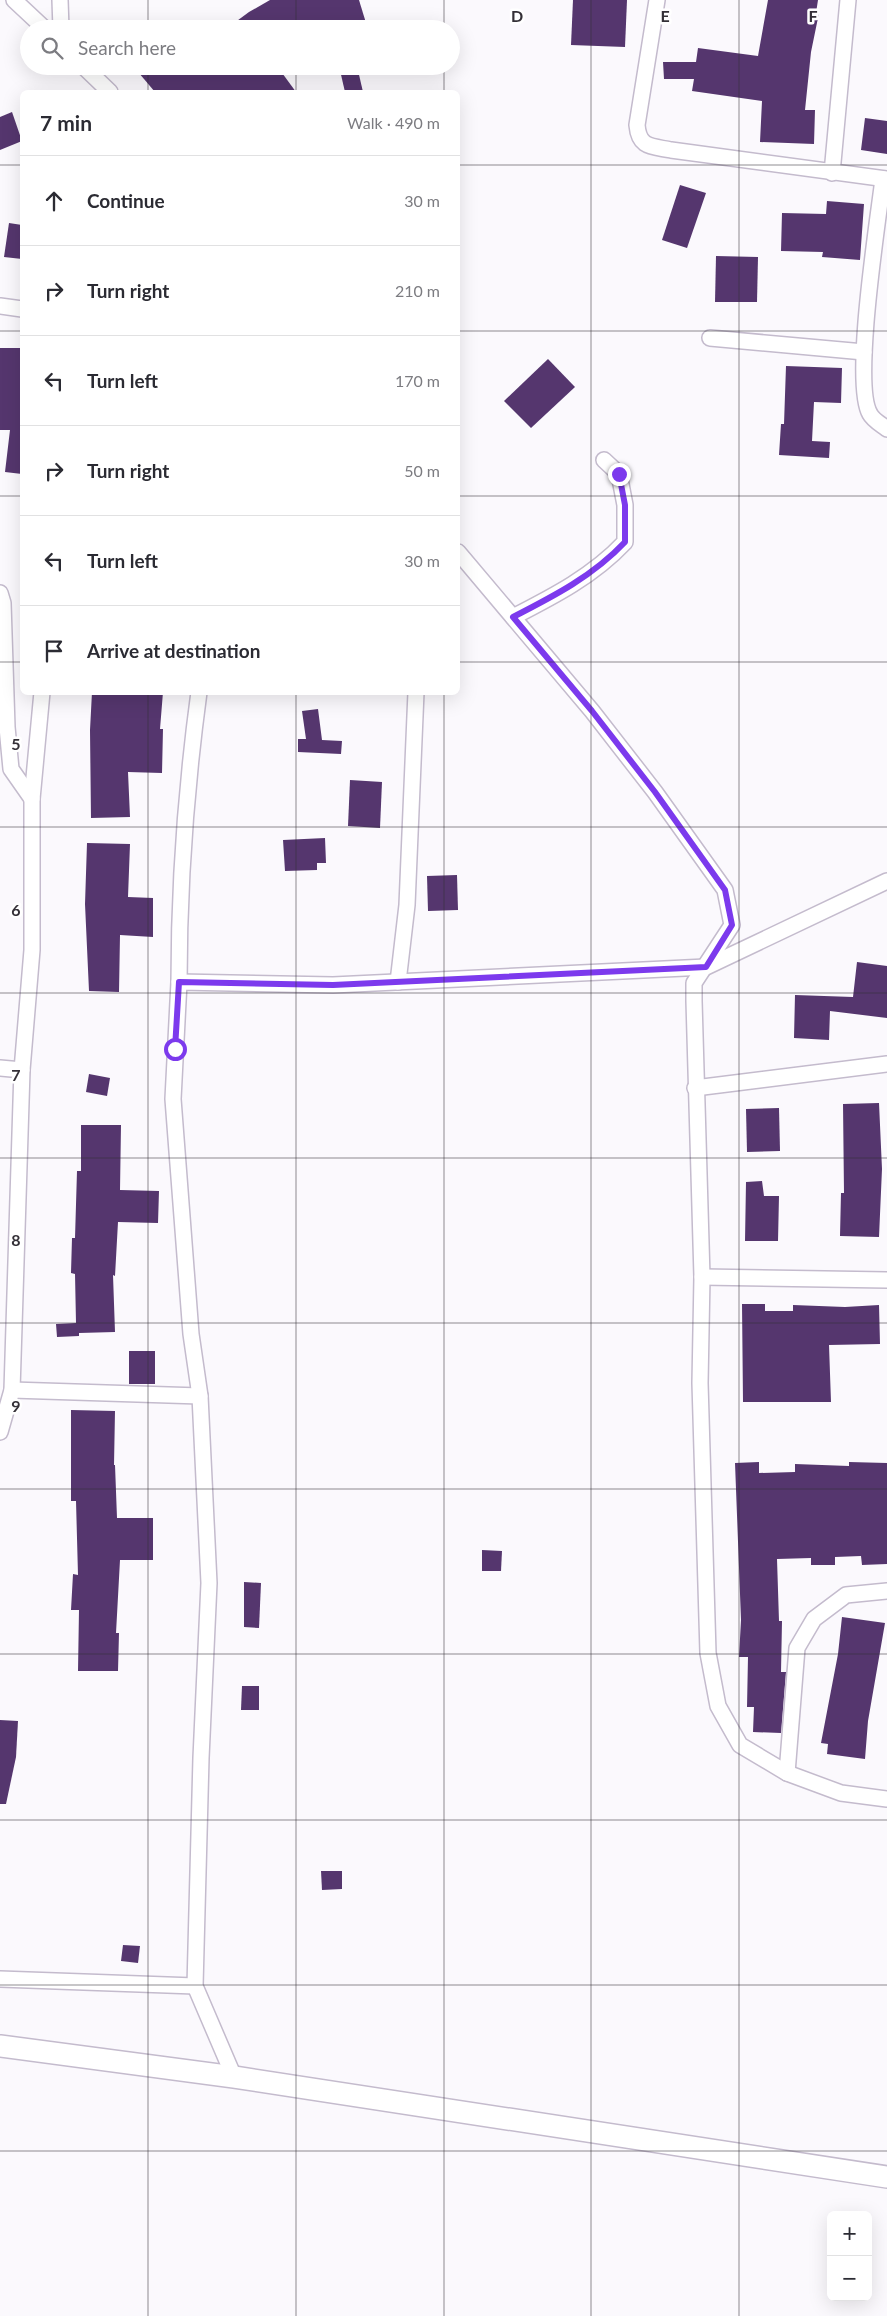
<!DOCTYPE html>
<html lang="en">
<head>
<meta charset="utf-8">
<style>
  :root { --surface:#fff; --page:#f7f7f7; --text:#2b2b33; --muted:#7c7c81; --line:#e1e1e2 }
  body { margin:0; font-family:Lato,sans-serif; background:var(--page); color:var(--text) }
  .controls { position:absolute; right:15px; bottom:15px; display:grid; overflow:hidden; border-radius:8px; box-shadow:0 5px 20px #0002 }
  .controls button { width:45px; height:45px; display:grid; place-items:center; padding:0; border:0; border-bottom:1px solid var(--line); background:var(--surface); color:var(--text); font:25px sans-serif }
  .stop { position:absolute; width:15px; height:15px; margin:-11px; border:4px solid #7c3aed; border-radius:50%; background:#fff }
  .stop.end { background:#7c3aed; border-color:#fff; box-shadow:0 1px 5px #0008 }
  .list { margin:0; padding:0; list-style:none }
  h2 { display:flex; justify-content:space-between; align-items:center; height:65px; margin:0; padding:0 20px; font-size:21px }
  h2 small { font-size:16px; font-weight:400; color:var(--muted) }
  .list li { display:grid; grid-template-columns:32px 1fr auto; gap:15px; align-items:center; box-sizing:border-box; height:90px; padding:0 20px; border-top:1px solid var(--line) }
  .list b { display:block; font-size:19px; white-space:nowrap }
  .list em { font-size:16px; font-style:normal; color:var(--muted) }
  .icon { flex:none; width:28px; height:28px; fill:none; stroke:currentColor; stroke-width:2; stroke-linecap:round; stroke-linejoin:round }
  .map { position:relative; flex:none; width:887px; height:2316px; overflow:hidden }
  .search { position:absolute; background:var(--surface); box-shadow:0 5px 20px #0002; left:20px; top:20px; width:440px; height:55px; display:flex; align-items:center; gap:12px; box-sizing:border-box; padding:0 18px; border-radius:28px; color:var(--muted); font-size:19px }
  .panel { position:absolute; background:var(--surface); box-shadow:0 5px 20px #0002; left:20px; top:90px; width:440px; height:605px; border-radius:8px }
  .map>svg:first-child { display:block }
  .building { fill:#55366e }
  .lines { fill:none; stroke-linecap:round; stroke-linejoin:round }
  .street-casing { stroke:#c4bbcd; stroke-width:18 }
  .secondary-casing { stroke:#c4bbcd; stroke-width:24 }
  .street { stroke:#fff; stroke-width:15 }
  .secondary { stroke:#fff; stroke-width:21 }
  .route { stroke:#7c3aed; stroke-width:6 }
  .grid { fill:none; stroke:#343037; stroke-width:1; stroke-opacity:0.55 }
  .grid-label { font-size:16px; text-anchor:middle; font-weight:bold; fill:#343037; stroke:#fff; stroke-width:5; stroke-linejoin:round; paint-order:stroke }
</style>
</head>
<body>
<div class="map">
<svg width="887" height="2316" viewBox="0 0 887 2316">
  <rect width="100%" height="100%" fill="#fbf9fd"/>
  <g class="building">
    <path d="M 270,0 L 359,0 L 366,23 L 347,29 L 226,29 L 249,12 Z"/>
    <path d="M 573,0 L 627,0 L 625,47 L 571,45 Z"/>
    <path d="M 768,0 L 818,0 L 816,13 L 819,13 L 811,52 L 805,110 L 815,110 L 814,144 L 760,142 L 762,101 L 692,91 L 694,79 L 664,79 L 663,62 L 696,62 L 698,48 L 758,56 Z"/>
    <path d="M 133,66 L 277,66 L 296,92 L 155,92 Z"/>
    <path d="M 339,66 L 357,66 L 363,92 L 345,92 Z"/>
    <path d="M 12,112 L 22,141 L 0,150 L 0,117 Z"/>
    <path d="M 865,118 L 887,121 L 887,154 L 861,150 Z"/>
    <path d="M 680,185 L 706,193 L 687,248 L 662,240 Z"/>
    <path d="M 827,201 L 864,204 L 860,260 L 822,257 L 823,252 L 781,251 L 782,213 L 826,214 Z"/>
    <path d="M 9,223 L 22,225 L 22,259 L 4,257 Z"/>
    <path d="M 716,256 L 758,257 L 757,302 L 715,302 Z"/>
    <path d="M 0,348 L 22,348 L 22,474 L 5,472 L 10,430 L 0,430 Z"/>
    <path d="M 548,359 L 575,387 L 531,428 L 504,401 Z"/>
    <path d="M 786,366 L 842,368 L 841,403 L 814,402 L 812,441 L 830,442 L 829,458 L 779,455 L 781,424 L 784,424 Z"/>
    <path d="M 92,692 L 163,692 L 160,729 L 163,729 L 162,773 L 128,772 L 130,817 L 91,818 L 90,730 Z"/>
    <path d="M 318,709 L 322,740 L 342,741 L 341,754 L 298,752 L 298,739 L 306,739 L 302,711 Z"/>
    <path d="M 350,780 L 382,782 L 380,828 L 348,826 Z"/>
    <path d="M 325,838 L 326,863 L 317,863 L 317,870 L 285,871 L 283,840 Z"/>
    <path d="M 87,843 L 130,844 L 128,897 L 153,898 L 153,937 L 120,935 L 119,992 L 89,991 L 85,904 Z"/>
    <path d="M 457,875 L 458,910 L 428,911 L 427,876 Z"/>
    <path d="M 857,962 L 887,966 L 887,1018 L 830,1011 L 829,1040 L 794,1038 L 795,995 L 853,997 Z"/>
    <path d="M 89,1074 L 110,1078 L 107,1096 L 86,1092 Z"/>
    <path d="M 879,1103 L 882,1169 L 879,1237 L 840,1236 L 841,1193 L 844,1193 L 843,1104 Z"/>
    <path d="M 779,1108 L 780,1151 L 747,1152 L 746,1109 Z"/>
    <path d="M 81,1125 L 121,1125 L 120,1190 L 159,1191 L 158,1223 L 118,1222 L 115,1276 L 113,1275 L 115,1332 L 79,1333 L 79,1336 L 57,1337 L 56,1324 L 76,1323 L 75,1274 L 71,1273 L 72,1238 L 75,1238 L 77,1171 L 81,1171 Z"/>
    <path d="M 762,1181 L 764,1196 L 779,1196 L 778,1241 L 745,1241 L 746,1182 Z"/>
    <path d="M 742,1304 L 765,1304 L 765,1311 L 793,1311 L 793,1305 L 845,1307 L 879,1305 L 880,1344 L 829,1345 L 831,1402 L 743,1402 Z"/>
    <rect x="129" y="1351" width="26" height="33"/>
    <path d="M 71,1410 L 115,1411 L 114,1465 L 115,1465 L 117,1518 L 153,1518 L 153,1560 L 120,1560 L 116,1633 L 119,1633 L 118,1671 L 78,1671 L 79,1610 L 71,1610 L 73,1574 L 78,1575 L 76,1501 L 71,1501 Z"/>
    <path d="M 759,1462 L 759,1473 L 795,1472 L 795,1464 L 849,1466 L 849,1462 L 887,1463 L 887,1564 L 862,1565 L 861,1556 L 835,1557 L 835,1565 L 811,1565 L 811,1558 L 777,1559 L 779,1621 L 782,1621 L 781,1672 L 786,1672 L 781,1733 L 753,1732 L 754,1707 L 747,1707 L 748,1657 L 739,1657 L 741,1620 L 735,1463 Z"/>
    <path d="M 482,1550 L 502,1551 L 501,1571 L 482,1571 Z"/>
    <path d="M 244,1582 L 261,1583 L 259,1628 L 244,1627 Z"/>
    <path d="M 842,1617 L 885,1623 L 868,1721 L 865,1759 L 827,1754 L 828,1744 L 821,1743 L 838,1654 Z"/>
    <path d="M 242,1686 L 259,1686 L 259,1710 L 241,1710 Z"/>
    <path d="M 0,1720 L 18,1721 L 16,1757 L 6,1804 L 0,1804 Z"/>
    <path d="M 321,1871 L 342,1871 L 342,1889 L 322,1890 Z"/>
    <path d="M 123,1945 L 140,1946 L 138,1963 L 121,1961 Z"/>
  </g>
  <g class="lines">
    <defs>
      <g id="street">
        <path d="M 14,0 L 45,29"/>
        <path d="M 60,0 L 61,29"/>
        <path d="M 657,0 L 637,125 C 639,148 651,146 671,150 L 887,179"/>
        <path d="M 83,66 L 110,92"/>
        <path d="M 832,173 L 848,0"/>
        <path d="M 883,179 C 878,221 852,384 870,414 C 873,420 882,425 887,429"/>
        <path d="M 0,306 L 22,309"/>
        <path d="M 710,338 L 864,352"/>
        <path d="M 458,552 L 592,711 L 655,792 L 725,890 L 732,925 L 694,983 L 694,1001 L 702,1277 L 700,1383 L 708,1653 L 718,1706 L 740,1745 L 787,1773 L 841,1793 L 887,1799"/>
        <path d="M 0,593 L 3,603 L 7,727 L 11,769 L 32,799"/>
        <path d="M 513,617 C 554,596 593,576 625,542 L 625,505 L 619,474 L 604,460"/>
        <path d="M 179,982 C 179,885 186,788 199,692"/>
        <path d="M 398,982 L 407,905 L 416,692"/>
        <path d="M 0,1068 L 22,1070"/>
        <path d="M 695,1088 L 887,1064"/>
        <path d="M 702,1277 L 887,1280"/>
        <path d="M 12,1390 L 200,1396"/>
        <path d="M 0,1432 L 12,1390 L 22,1070 L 32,950 L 32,799 L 42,692"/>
        <path d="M 787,1773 L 797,1648 L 814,1619 L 846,1595 L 887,1591"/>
        <path d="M 0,1979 L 195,1986"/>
        <path d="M 234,2077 L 195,1986 L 201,1758 L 209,1583 L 200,1396 L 191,1334 L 173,1099 L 179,982 L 333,985 L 706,967 L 887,881"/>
      </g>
      <path id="secondary" d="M 0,2046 L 234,2077 L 887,2177"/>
    </defs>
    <use href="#street" class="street-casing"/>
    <use href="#secondary" class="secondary-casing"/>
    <use href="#street" class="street"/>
    <use href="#secondary" class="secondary"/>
  </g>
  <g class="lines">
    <path class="route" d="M 175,1049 L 179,982 L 333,985 L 706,967 L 732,925 L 725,890 L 655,792 L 592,711 L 513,617 C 554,596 593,576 625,542 L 625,505 L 619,474"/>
  </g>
  <path class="grid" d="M 148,0 L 148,29M 296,0 L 296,29M 444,0 L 444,29M 591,0 L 591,2316M 739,0 L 739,2316M 148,66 L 148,92M 296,66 L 296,92M 444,66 L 444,92M 0,165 L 22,165M 458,165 L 887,165M 0,331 L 22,331M 458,331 L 887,331M 0,496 L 22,496M 458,496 L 887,496M 0,662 L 22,662M 458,662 L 887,662M 148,692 L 148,2316M 296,692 L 296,2316M 444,692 L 444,2316M 0,827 L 887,827M 0,993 L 887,993M 0,1158 L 887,1158M 0,1323 L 887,1323M 0,1489 L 887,1489M 0,1654 L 887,1654M 0,1820 L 887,1820M 0,1985 L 887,1985M 0,2151 L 887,2151"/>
  <g class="grid-label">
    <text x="517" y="22">D</text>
    <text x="665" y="22">E</text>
    <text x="813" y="22">F</text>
    <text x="16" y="750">5</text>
    <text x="16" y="916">6</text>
    <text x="16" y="1081">7</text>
    <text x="16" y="1246">8</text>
    <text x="16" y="1412">9</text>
  </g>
</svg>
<div class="controls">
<button>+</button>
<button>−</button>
</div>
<div class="stop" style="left:175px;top:1049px"></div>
<div class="stop end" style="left:619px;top:474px"></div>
<div class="search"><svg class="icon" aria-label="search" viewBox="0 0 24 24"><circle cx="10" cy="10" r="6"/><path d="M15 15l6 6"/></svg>Search here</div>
<section class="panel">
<h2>7 min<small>Walk · 490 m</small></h2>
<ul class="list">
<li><svg class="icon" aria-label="ahead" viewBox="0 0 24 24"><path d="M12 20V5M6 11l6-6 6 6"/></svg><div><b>Continue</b></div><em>30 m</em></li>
<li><svg class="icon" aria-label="right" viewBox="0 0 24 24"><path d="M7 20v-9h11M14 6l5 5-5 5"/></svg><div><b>Turn right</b></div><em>210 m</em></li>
<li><svg class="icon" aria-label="left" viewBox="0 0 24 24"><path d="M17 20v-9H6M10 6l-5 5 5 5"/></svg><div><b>Turn left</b></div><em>170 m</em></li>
<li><svg class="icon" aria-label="right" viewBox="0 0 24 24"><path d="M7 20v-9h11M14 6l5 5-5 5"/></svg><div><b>Turn right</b></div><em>50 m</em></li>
<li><svg class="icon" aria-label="left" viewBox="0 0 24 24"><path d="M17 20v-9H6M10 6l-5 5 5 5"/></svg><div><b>Turn left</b></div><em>30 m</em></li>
<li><svg class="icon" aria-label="arrive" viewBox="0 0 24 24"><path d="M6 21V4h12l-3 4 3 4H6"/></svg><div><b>Arrive at destination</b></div></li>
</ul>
</section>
</div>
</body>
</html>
